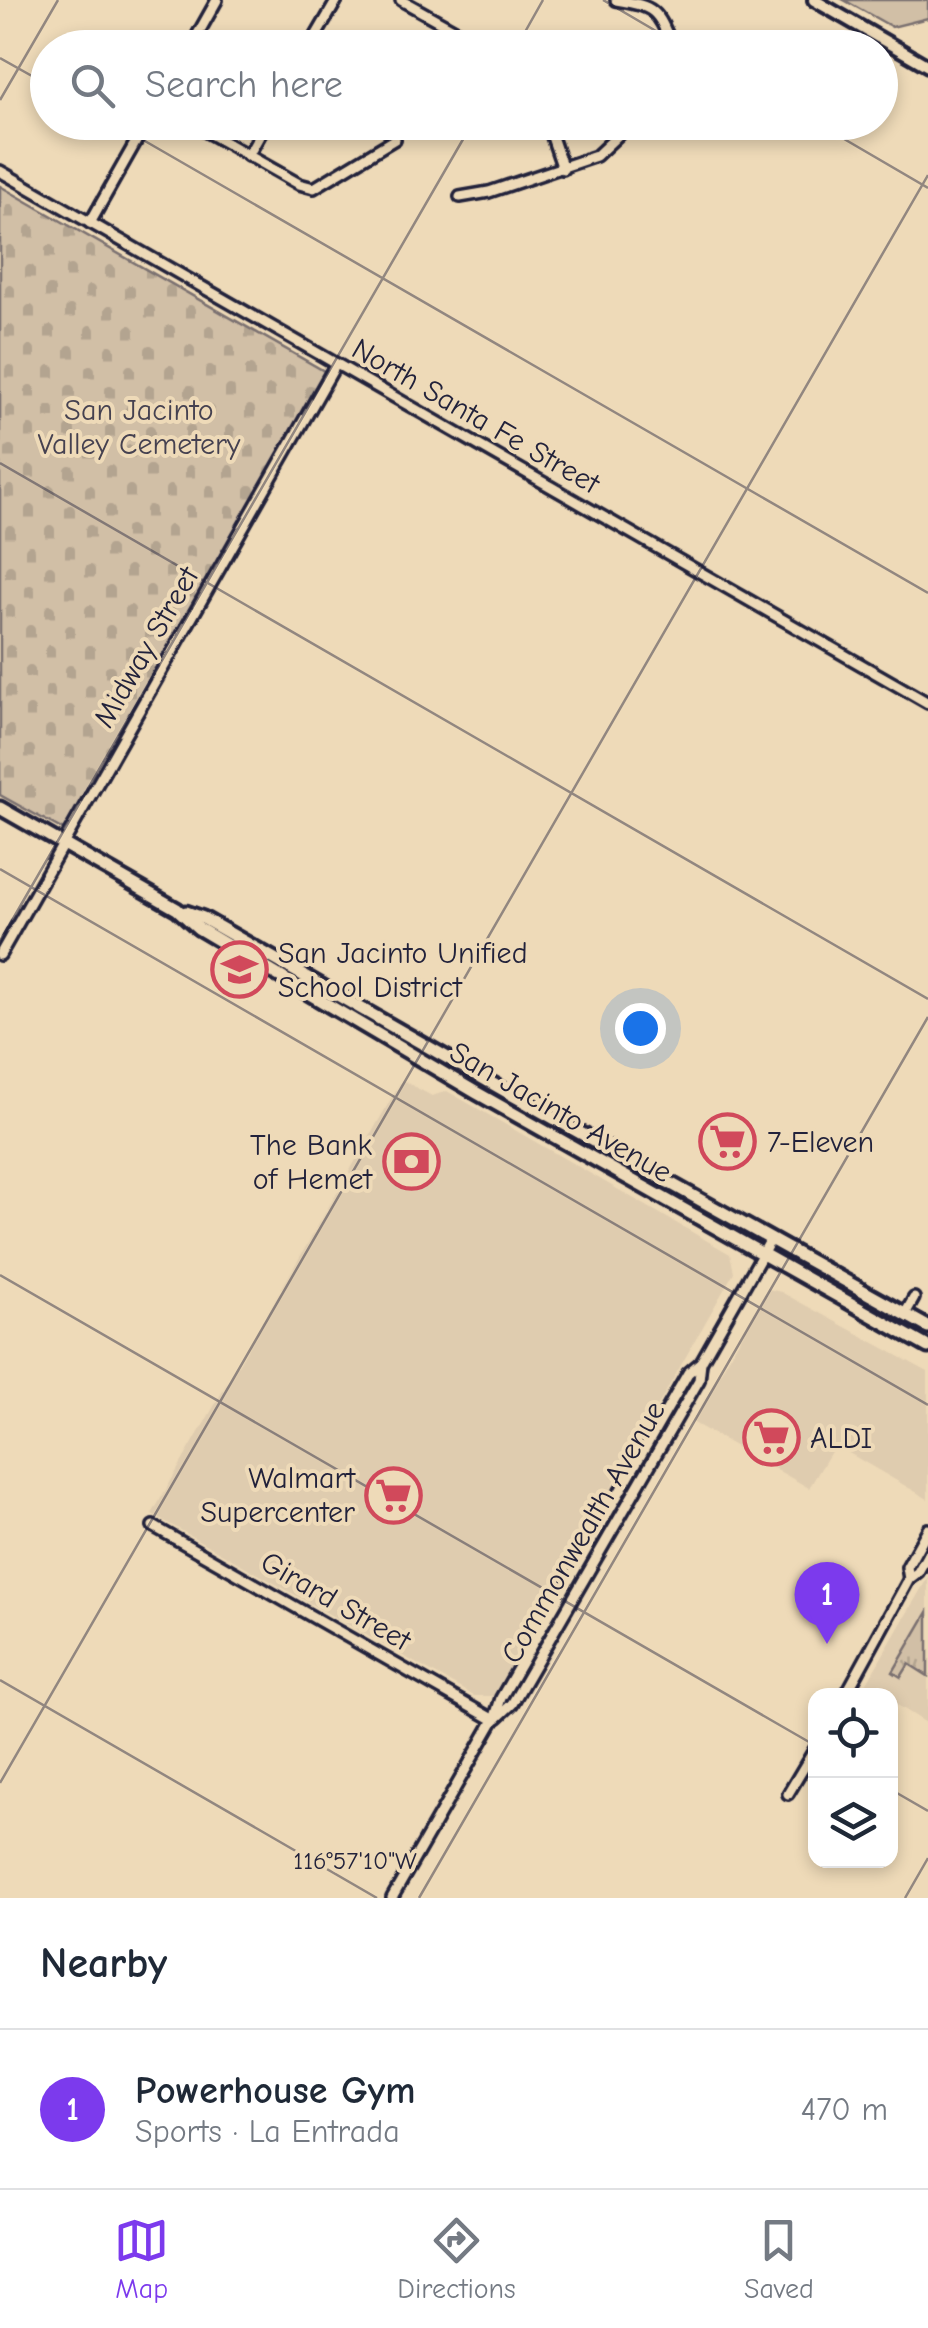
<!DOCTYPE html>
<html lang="en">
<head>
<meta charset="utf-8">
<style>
  :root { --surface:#fff; --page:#f2f2f3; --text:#1f2937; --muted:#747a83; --line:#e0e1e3; --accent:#7c3aed }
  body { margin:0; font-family:"Comic Neue",sans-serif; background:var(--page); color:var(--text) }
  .controls { position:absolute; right:30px; bottom:30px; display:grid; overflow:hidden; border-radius:20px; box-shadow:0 5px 15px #0003 }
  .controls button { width:90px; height:90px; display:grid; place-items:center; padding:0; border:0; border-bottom:2px solid var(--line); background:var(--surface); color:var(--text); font:50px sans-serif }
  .you { position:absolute; left:640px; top:1028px; width:35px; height:35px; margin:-25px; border:8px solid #fff; border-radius:50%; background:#1a73e8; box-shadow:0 0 0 15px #1a73e833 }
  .badge { display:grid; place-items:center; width:65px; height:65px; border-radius:50%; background:var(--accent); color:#fff; font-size:32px; font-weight:700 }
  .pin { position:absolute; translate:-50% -82px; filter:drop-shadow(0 2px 5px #0008) }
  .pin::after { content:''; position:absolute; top:52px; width:35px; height:30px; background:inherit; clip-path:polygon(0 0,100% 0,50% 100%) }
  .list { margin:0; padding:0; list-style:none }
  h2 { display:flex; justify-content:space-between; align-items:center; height:130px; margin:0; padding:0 40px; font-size:42px }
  h2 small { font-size:32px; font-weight:400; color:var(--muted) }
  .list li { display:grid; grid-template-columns:65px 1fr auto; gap:30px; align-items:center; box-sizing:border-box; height:160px; padding:0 40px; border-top:2px solid var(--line) }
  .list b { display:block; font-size:38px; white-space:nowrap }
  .list p { margin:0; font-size:32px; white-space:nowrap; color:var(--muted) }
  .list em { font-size:32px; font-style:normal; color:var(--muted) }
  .icon { flex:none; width:55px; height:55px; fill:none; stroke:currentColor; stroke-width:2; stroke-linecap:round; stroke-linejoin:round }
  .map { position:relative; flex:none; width:928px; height:1898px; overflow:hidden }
  .search { position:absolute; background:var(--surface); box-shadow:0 5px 15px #0003; left:30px; right:30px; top:30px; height:110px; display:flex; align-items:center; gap:25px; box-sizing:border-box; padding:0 35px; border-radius:55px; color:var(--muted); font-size:38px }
  .sheet { height:290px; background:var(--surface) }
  nav { display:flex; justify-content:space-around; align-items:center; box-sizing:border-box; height:140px; border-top:2px solid var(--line); background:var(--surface); font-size:28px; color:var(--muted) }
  nav a { display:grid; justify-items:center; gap:5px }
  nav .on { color:var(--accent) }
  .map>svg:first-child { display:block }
  .built { fill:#dfccaf }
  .grass { fill:url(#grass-tufts); stroke:#7a7070; stroke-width:2.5 }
  .cemetery { fill:url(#cemetery-stones); stroke:#7a7070; stroke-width:2.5 }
  .pitch { fill:#d1bfa6; stroke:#7a7070; stroke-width:2.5 }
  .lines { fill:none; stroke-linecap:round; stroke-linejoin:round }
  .minor-casing { stroke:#22223b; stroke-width:16 }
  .tertiary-casing { stroke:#22223b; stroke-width:18 }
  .secondary-casing { stroke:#22223b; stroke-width:19 }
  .minor { stroke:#eedab8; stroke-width:9 }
  .tertiary { stroke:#eedab8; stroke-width:10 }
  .secondary { stroke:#eedab8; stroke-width:11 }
  .ticks { fill:none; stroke:#22223b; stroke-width:2.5; stroke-opacity:0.45 }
  .labels { text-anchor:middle; stroke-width:8; stroke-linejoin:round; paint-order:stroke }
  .park-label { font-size:30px; fill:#454150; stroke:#eedab8 }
  .street-label { font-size:30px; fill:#22223b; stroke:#eedab8 }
  .poi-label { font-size:30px; fill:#22223b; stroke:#eedab8; text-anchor:start }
  .ticks-label { font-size:25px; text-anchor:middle; fill:#22223b; stroke:#eedab8; stroke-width:8; stroke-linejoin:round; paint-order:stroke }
</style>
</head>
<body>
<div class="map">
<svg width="928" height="1898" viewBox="0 0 928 1898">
  <defs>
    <pattern id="grass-tufts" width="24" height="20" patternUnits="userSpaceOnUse" patternTransform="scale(2.5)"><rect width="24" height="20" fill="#d1bfa6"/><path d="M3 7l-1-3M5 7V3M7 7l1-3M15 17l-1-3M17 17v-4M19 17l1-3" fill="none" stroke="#b3a490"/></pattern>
    <pattern id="cemetery-stones" width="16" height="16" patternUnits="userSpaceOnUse" patternTransform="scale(2.5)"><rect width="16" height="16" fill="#d1bfa6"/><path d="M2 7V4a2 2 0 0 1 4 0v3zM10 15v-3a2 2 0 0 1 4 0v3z" fill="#b3a490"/></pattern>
  </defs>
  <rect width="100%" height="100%" fill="#eedab8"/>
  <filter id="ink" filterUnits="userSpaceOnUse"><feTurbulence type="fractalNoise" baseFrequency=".01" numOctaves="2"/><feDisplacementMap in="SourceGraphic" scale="20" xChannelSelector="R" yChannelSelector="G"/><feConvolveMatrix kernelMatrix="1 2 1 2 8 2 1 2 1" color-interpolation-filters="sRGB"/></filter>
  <g filter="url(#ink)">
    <g class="built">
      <path d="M 402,1080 L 432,1096 L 447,1091 L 730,1254 L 734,1272 L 493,1696 L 474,1696 L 152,1514 Z"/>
      <path d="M 768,1289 L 781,1292 L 928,1372 L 928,1499 L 835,1445 L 809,1488 L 692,1422 Z"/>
      <path d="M 928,1577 L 928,1724 L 891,1701 L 890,1696 L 881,1695 L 865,1686 Z"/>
    </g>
    <path class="grass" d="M 928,1612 L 928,1676 L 909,1664 L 901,1677 L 893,1672 Z"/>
    <path class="cemetery" d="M 0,186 L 331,375 L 67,832 L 0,795 Z"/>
    <path class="pitch" d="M 844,0 L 928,0 L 928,18 L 892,27 Z"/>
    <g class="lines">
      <defs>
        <g id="minor">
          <path d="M 401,0 L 487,48"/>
          <path d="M 616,0 C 657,7 657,10 673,48"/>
          <path d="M 190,48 L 217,0"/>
          <path d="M 309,48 L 337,0"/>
          <path d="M 189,122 L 299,184 L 314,188 L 395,139"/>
          <path d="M 547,122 L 563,169"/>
          <path d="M 248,156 L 267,122"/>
          <path d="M 0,171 L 928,703"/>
          <path d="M 460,197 L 489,192 L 596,156 L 632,122"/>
          <path d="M 90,223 L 147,122"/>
          <path d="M 0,955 L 336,364"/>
          <path d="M 905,1314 L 914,1298"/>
          <path d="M 153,1526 L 494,1720"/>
          <path d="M 909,1579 L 907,1567 L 928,1529"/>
          <path d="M 845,1696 L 909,1579 L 918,1572 L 928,1554"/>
          <path d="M 497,1718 L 512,1704 L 699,1380 L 701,1362"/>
          <path d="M 788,1794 L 816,1747"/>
          <path d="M 392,1898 L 494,1720 L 501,1698 L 688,1373 L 701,1362 L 771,1239"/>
        </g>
        <path id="tertiary" d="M 814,0 L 928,66"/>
        <g id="secondary">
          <path d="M 0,808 L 177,909 L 198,928 L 477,1093 L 928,1347"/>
          <path d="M 186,912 L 203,918 L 514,1096 L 928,1327"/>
        </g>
      </defs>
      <use href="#minor" class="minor-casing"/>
      <use href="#tertiary" class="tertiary-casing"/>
      <use href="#secondary" class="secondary-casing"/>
      <use href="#minor" class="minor"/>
      <use href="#tertiary" class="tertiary"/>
      <use href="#secondary" class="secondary"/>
    </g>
  </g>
  <path class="ticks" d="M 603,0 L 685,48M 516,48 L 543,0M 0,58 L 48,85M 0,100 L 58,0M 112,122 L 928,593M 815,122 L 928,188M 0,463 L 928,999M 0,869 L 928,1405M 0,941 L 473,122M 0,1275 L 816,1746M 0,1680 L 377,1898M 0,1783 L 928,175M 890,1789 L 928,1811M 419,1898 L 928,1017M 905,1898 L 928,1858"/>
  <defs>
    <symbol id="school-ring" viewBox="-11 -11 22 22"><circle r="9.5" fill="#eedab8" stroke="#d1495b" stroke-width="1.5"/><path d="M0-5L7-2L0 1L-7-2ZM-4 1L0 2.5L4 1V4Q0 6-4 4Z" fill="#d1495b"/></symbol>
    <symbol id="supermarket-ring" viewBox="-11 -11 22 22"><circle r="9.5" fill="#eedab8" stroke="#d1495b" stroke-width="1.5"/><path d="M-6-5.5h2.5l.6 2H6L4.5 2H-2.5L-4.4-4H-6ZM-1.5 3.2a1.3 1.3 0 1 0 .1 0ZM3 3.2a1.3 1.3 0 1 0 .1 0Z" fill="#d1495b"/></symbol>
    <symbol id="bank-ring" viewBox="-11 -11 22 22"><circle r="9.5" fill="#eedab8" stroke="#d1495b" stroke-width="1.5"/><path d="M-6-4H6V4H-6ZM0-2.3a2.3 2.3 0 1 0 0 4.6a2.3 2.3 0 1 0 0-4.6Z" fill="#d1495b"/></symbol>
  </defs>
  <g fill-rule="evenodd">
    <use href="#school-ring" x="208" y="938" width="63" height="63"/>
    <use href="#supermarket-ring" x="696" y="1110" width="63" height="63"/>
    <use href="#bank-ring" x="380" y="1130" width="63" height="63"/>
    <use href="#supermarket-ring" x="740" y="1406" width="63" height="63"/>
    <use href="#supermarket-ring" x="362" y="1464" width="63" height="63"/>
  </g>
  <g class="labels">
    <g class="park-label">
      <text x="139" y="420">San Jacinto<tspan x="139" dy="34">Valley Cemetery</tspan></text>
    </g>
    <g class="street-label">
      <text transform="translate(476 416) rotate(30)" y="10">North Santa Fe Street</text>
      <text transform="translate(146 647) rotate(-60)" y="10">Midway Street</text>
      <text transform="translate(561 1112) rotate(30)" y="10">San Jacinto Avenue</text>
      <text transform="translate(583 1532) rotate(-60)" y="10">Commonwealth Avenue</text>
      <text transform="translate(336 1601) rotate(30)" y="10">Girard Street</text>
    </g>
    <g class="poi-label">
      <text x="278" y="963">San Jacinto Unified<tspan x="278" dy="34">School District</tspan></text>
      <text x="767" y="1152">7-Eleven</text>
      <text x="372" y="1155" text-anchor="end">The Bank<tspan x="372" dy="34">of Hemet</tspan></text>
      <text x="810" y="1448">ALDI</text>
      <text x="355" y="1488" text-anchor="end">Walmart<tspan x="355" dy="34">Supercenter</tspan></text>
    </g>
  </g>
  <g class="ticks-label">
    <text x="355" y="1869">116°57'10"W</text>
  </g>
</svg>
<div class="controls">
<button><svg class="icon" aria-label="locate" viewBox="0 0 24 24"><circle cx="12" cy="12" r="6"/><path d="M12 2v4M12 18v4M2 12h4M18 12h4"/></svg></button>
<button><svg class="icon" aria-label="layers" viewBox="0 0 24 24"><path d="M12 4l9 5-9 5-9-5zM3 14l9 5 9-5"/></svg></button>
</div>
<div class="you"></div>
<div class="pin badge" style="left:827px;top:1644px">1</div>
<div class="search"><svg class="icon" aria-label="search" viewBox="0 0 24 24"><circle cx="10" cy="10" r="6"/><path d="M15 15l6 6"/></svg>Search here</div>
</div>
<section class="sheet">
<h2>Nearby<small></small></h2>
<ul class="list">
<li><span class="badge">1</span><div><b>Powerhouse Gym</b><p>Sports · La Entrada</p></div><em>470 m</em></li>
</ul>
</section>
<nav>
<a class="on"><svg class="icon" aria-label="map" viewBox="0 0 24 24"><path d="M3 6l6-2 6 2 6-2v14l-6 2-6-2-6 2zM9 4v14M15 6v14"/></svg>Map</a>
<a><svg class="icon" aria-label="directions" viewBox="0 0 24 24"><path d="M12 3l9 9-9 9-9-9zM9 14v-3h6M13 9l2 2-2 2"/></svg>Directions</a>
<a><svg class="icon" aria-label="saved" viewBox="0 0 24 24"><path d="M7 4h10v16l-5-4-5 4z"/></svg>Saved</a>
</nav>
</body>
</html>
